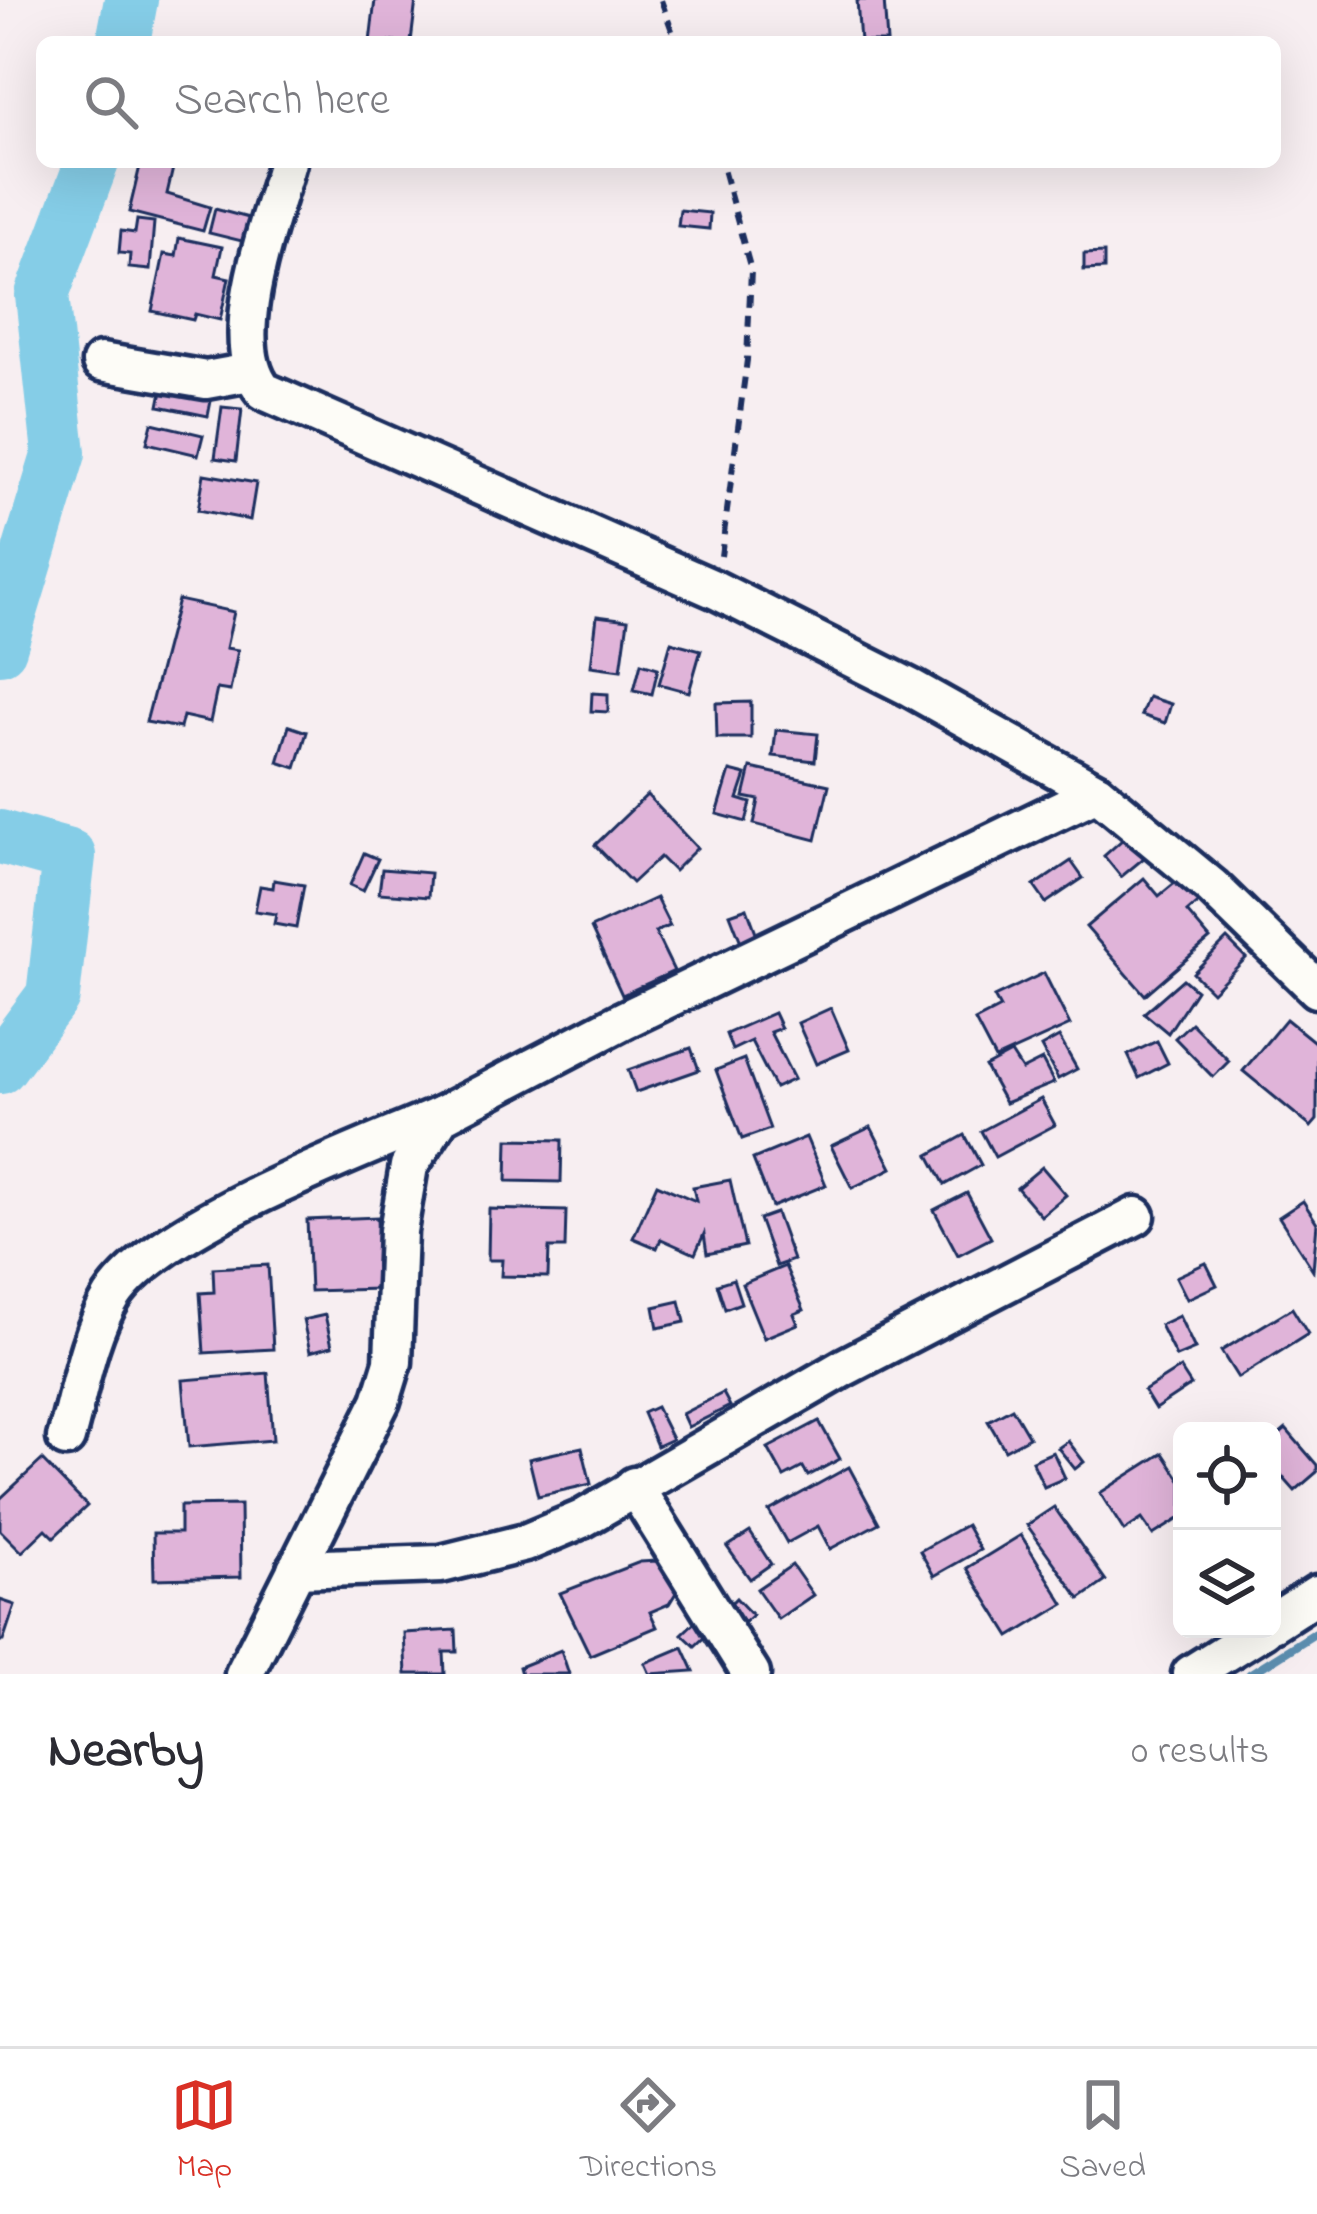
<!DOCTYPE html>
<html lang="en">
<head>
<meta charset="utf-8">
<style>
  :root { --surface:#fff; --page:#f2f2f3; --text:#2b2b33; --muted:#7c7c81; --line:#e1e1e2; --accent:#d93025 }
  body { margin:0; font-family:"Indie Flower",sans-serif; background:var(--page); color:var(--text) }
  .controls { position:absolute; right:36px; bottom:36px; display:grid; overflow:hidden; border-radius:18px; box-shadow:0 12px 48px #0002 }
  .controls button { width:108px; height:108px; display:grid; place-items:center; padding:0; border:0; border-bottom:3px solid var(--line); background:var(--surface); color:var(--text); font:60px sans-serif }
  .list { margin:0; padding:0; list-style:none }
  h2 { display:flex; justify-content:space-between; align-items:center; height:156px; margin:0; padding:0 48px; font-size:51px }
  h2 small { font-size:39px; font-weight:400; color:var(--muted) }
  .icon { flex:none; width:66px; height:66px; fill:none; stroke:currentColor; stroke-width:2; stroke-linecap:round; stroke-linejoin:round }
  .map { position:relative; flex:none; width:1317px; height:1674px; overflow:hidden }
  .search { position:absolute; background:var(--surface); box-shadow:0 12px 48px #0002; left:36px; right:36px; top:36px; height:132px; display:flex; align-items:center; gap:30px; box-sizing:border-box; padding:0 42px; border-radius:18px; color:var(--muted); font-size:45px }
  .sheet { height:372px; background:var(--surface) }
  nav { display:flex; justify-content:space-around; align-items:center; box-sizing:border-box; height:168px; border-top:3px solid var(--line); background:var(--surface); font-size:33px; color:var(--muted) }
  nav a { display:grid; justify-items:center; gap:6px }
  nav .on { color:var(--accent) }
  .map>svg:first-child { display:block }
  .lines { fill:none; stroke-linecap:round; stroke-linejoin:round }
  .stream { stroke:#5b8eb0; stroke-width:9 }
  .river { stroke:#85cde7; stroke-width:54 }
  .building { fill:#e0b4d9; stroke:#1b2f5e; stroke-width:3 }
  .minor-casing { stroke:#1b2f5e; stroke-width:45 }
  .path { stroke:#1b2f5e; stroke-width:6; stroke-dasharray:12 9; stroke-linecap:butt }
  .minor { stroke:#fdfcf7; stroke-width:36 }
</style>
</head>
<body>
<div class="map">
<svg width="1317" height="1674" viewBox="0 0 1317 1674">
  <rect width="100%" height="100%" fill="#f7eef1"/>
  <filter id="ink" filterUnits="userSpaceOnUse"><feTurbulence type="fractalNoise" baseFrequency=".00833" numOctaves="2"/><feDisplacementMap in="SourceGraphic" scale="24" xChannelSelector="R" yChannelSelector="G"/><feConvolveMatrix kernelMatrix="1 2 1 2 8 2 1 2 1" color-interpolation-filters="sRGB"/></filter>
  <g filter="url(#ink)">
    <g class="lines">
      <path class="stream" d="M 1250,1674 L 1317,1632"/>
      <g class="river">
        <path d="M 123,42 L 131,0"/>
        <path d="M 0,648 L 59,453 L 42,295 L 92,162"/>
        <path d="M 0,837 L 69,856 L 53,996 L 0,1067"/>
      </g>
    </g>
    <g class="building">
      <path d="M 375,0 L 416,0 L 411,42 L 370,42 Z"/>
      <path d="M 857,0 L 884,0 L 887,42 L 860,42 Z"/>
      <path d="M 141,162 L 173,168 L 167,194 L 210,207 L 203,231 L 129,212 Z"/>
      <path d="M 215,209 L 264,222 L 258,245 L 209,233 Z"/>
      <path d="M 680,210 L 710,213 L 709,229 L 678,226 Z"/>
      <path d="M 137,220 L 154,222 L 150,270 L 129,268 L 130,254 L 119,253 L 121,231 L 135,233 Z"/>
      <path d="M 179,238 L 222,247 L 216,275 L 229,278 L 220,320 L 195,314 L 193,320 L 152,311 L 164,254 L 176,256 Z"/>
      <path d="M 1104,253 L 1104,269 L 1084,270 L 1084,254 Z"/>
      <path d="M 162,391 L 211,401 L 208,416 L 159,406 Z"/>
      <path d="M 222,407 L 242,409 L 236,461 L 215,458 Z"/>
      <path d="M 152,423 L 203,435 L 198,455 L 147,443 Z"/>
      <path d="M 204,474 L 256,483 L 250,520 L 198,510 Z"/>
      <path d="M 178,600 L 234,612 L 226,648 L 238,650 L 230,691 L 217,689 L 210,722 L 183,716 L 180,728 L 146,722 Z"/>
      <path d="M 597,616 L 628,620 L 621,670 L 591,666 Z"/>
      <path d="M 671,642 L 701,650 L 689,692 L 659,684 Z"/>
      <path d="M 641,663 L 658,668 L 652,694 L 634,690 Z"/>
      <path d="M 592,693 L 608,694 L 608,712 L 591,711 Z"/>
      <path d="M 1148,697 L 1171,704 L 1165,723 L 1141,715 Z"/>
      <path d="M 751,702 L 751,738 L 717,738 L 716,703 Z"/>
      <path d="M 289,726 L 307,732 L 296,768 L 278,762 Z"/>
      <path d="M 776,730 L 818,734 L 815,761 L 773,756 Z"/>
      <path d="M 751,768 L 829,785 L 816,840 L 754,824 L 759,800 L 744,797 Z"/>
      <path d="M 730,771 L 746,775 L 738,799 L 751,803 L 746,822 L 717,814 Z"/>
      <path d="M 647,795 L 697,848 L 674,871 L 660,857 L 632,883 L 595,845 Z"/>
      <path d="M 1131,832 L 1150,853 L 1121,877 L 1104,856 Z"/>
      <path d="M 364,853 L 378,859 L 363,891 L 350,885 Z"/>
      <path d="M 1071,861 L 1083,878 L 1046,903 L 1034,886 Z"/>
      <path d="M 382,869 L 430,873 L 428,897 L 379,893 Z"/>
      <path d="M 1182,877 L 1202,899 L 1187,912 L 1210,939 L 1145,995 L 1086,927 L 1144,878 L 1159,896 Z"/>
      <path d="M 274,880 L 304,885 L 296,928 L 274,924 L 276,914 L 255,911 L 260,886 L 273,888 Z"/>
      <path d="M 656,898 L 670,926 L 655,932 L 674,971 L 622,995 L 591,928 Z"/>
      <path d="M 747,908 L 757,935 L 741,942 L 730,914 Z"/>
      <path d="M 1227,939 L 1246,958 L 1212,992 L 1193,973 Z"/>
      <path d="M 1044,973 L 1070,1025 L 995,1059 L 975,1021 L 1000,1008 L 994,997 Z"/>
      <path d="M 1183,979 L 1196,990 L 1168,1033 L 1144,1013 Z"/>
      <path d="M 831,1008 L 849,1050 L 816,1064 L 798,1023 Z"/>
      <path d="M 774,1013 L 781,1028 L 770,1032 L 794,1079 L 775,1088 L 751,1041 L 732,1050 L 726,1034 Z"/>
      <path d="M 1286,1019 L 1317,1044 L 1317,1120 L 1311,1127 L 1243,1071 Z"/>
      <path d="M 1191,1023 L 1229,1061 L 1213,1077 L 1175,1038 Z"/>
      <path d="M 1059,1037 L 1077,1069 L 1058,1079 L 1041,1047 Z"/>
      <path d="M 1157,1041 L 1168,1063 L 1139,1078 L 1128,1055 Z"/>
      <path d="M 691,1048 L 699,1070 L 636,1092 L 628,1070 Z"/>
      <path d="M 1011,1053 L 1022,1070 L 1042,1060 L 1054,1083 L 1005,1103 L 985,1067 Z"/>
      <path d="M 744,1059 L 770,1129 L 742,1139 L 716,1070 Z"/>
      <path d="M 1041,1099 L 1055,1125 L 995,1157 L 981,1131 Z"/>
      <path d="M 871,1127 L 892,1168 L 852,1188 L 831,1146 Z"/>
      <path d="M 965,1135 L 981,1165 L 945,1185 L 929,1155 Z"/>
      <path d="M 806,1137 L 826,1185 L 772,1207 L 753,1159 Z"/>
      <path d="M 508,1139 L 562,1140 L 561,1182 L 507,1181 Z"/>
      <path d="M 1042,1167 L 1066,1195 L 1041,1216 L 1017,1188 Z"/>
      <path d="M 730,1180 L 745,1246 L 707,1254 L 704,1234 L 695,1254 L 661,1239 L 657,1248 L 633,1238 L 657,1184 L 696,1201 L 693,1187 Z"/>
      <path d="M 967,1193 L 991,1238 L 958,1255 L 934,1210 Z"/>
      <path d="M 1303,1201 L 1317,1223 L 1313,1270 L 1279,1217 Z"/>
      <path d="M 489,1209 L 566,1211 L 565,1248 L 549,1248 L 548,1277 L 501,1276 L 502,1260 L 488,1260 Z"/>
      <path d="M 776,1213 L 793,1260 L 776,1266 L 759,1219 Z"/>
      <path d="M 377,1217 L 379,1289 L 310,1291 L 307,1220 Z"/>
      <path d="M 1206,1263 L 1217,1285 L 1187,1299 L 1176,1277 Z"/>
      <path d="M 268,1265 L 273,1349 L 204,1353 L 200,1293 L 214,1292 L 213,1268 Z"/>
      <path d="M 785,1266 L 804,1310 L 794,1314 L 798,1324 L 764,1338 L 742,1284 Z"/>
      <path d="M 733,1279 L 741,1303 L 725,1309 L 717,1284 Z"/>
      <path d="M 680,1301 L 685,1322 L 658,1328 L 654,1307 Z"/>
      <path d="M 1292,1308 L 1308,1334 L 1238,1378 L 1221,1351 Z"/>
      <path d="M 325,1315 L 332,1346 L 310,1352 L 303,1320 Z"/>
      <path d="M 1179,1316 L 1195,1349 L 1176,1357 L 1160,1325 Z"/>
      <path d="M 1180,1368 L 1191,1385 L 1155,1409 L 1144,1391 Z"/>
      <path d="M 268,1373 L 273,1440 L 189,1447 L 183,1380 Z"/>
      <path d="M 723,1393 L 730,1406 L 688,1427 L 682,1414 Z"/>
      <path d="M 656,1407 L 672,1439 L 657,1446 L 643,1413 Z"/>
      <path d="M 1012,1408 L 1029,1437 L 1005,1450 L 988,1421 Z"/>
      <path d="M 819,1421 L 840,1459 L 808,1476 L 803,1467 L 784,1477 L 768,1448 Z"/>
      <path d="M 1286,1429 L 1317,1465 L 1317,1472 L 1295,1491 L 1272,1465 L 1272,1441 Z"/>
      <path d="M 1068,1441 L 1084,1462 L 1075,1469 L 1058,1448 Z"/>
      <path d="M 582,1447 L 591,1484 L 538,1496 L 529,1459 Z"/>
      <path d="M 1053,1452 L 1065,1478 L 1044,1487 L 1032,1461 Z"/>
      <path d="M 1163,1453 L 1182,1482 L 1182,1517 L 1153,1535 L 1142,1519 L 1124,1531 L 1100,1493 Z"/>
      <path d="M 42,1460 L 87,1506 L 54,1537 L 46,1529 L 22,1552 L 0,1530 L 0,1499 Z"/>
      <path d="M 849,1467 L 879,1523 L 830,1549 L 818,1526 L 787,1543 L 769,1511 Z"/>
      <path d="M 240,1505 L 241,1577 L 154,1579 L 153,1533 L 180,1533 L 180,1506 Z"/>
      <path d="M 1054,1507 L 1106,1581 L 1080,1599 L 1027,1525 Z"/>
      <path d="M 966,1525 L 980,1550 L 934,1576 L 920,1551 Z"/>
      <path d="M 750,1532 L 771,1564 L 750,1579 L 727,1547 Z"/>
      <path d="M 1021,1535 L 1064,1604 L 1010,1637 L 967,1568 Z"/>
      <path d="M 657,1561 L 671,1565 L 682,1583 L 669,1604 L 650,1612 L 657,1627 L 590,1655 L 560,1593 L 640,1562 Z"/>
      <path d="M 792,1565 L 813,1595 L 778,1619 L 757,1589 Z"/>
      <path d="M 736,1598 L 752,1615 L 741,1625 L 726,1608 Z"/>
      <path d="M 0,1600 L 15,1605 L 3,1641 L 0,1641 Z"/>
      <path d="M 699,1618 L 711,1631 L 695,1646 L 682,1634 Z"/>
      <path d="M 456,1630 L 457,1652 L 444,1652 L 445,1674 L 406,1674 L 404,1633 Z"/>
      <path d="M 683,1647 L 694,1671 L 650,1674 L 645,1663 Z"/>
      <path d="M 561,1650 L 569,1674 L 521,1674 L 519,1667 Z"/>
    </g>
    <g class="lines">
      <defs>
        <g id="minor">
          <path d="M 287,162 C 271,221 222,342 264,391 L 716,590 L 911,688 L 1097,792 L 1212,887 L 1317,989"/>
          <path d="M 101,362 L 206,380 L 250,372"/>
          <path d="M 66,1438 C 79,1393 87,1337 112,1297 C 159,1224 360,1151 442,1115"/>
          <path d="M 634,1486 L 751,1674"/>
          <path d="M 296,1569 L 441,1564 L 525,1543 L 582,1519 L 845,1367 L 1136,1216"/>
          <path d="M 1272,1623 L 1317,1594"/>
          <path d="M 244,1674 L 381,1401 L 393,1362 L 398,1231 L 409,1166 L 442,1115 L 624,1020 L 1097,792"/>
          <path d="M 1191,1674 L 1263,1629"/>
        </g>
      </defs>
      <use href="#minor" class="minor-casing"/>
      <g class="path">
        <path d="M 661,0 L 676,42"/>
        <path d="M 721,556 L 747,360 L 751,270 L 721,162"/>
      </g>
      <use href="#minor" class="minor"/>
    </g>
  </g>
</svg>
<div class="controls">
<button><svg class="icon" aria-label="locate" viewBox="0 0 24 24"><circle cx="12" cy="12" r="6"/><path d="M12 2v4M12 18v4M2 12h4M18 12h4"/></svg></button>
<button><svg class="icon" aria-label="layers" viewBox="0 0 24 24"><path d="M12 4l9 5-9 5-9-5zM3 14l9 5 9-5"/></svg></button>
</div>
<div class="search"><svg class="icon" aria-label="search" viewBox="0 0 24 24"><circle cx="10" cy="10" r="6"/><path d="M15 15l6 6"/></svg>Search here</div>
</div>
<section class="sheet">
<h2>Nearby<small>0 results</small></h2>
<ul class="list">
</ul>
</section>
<nav>
<a class="on"><svg class="icon" aria-label="map" viewBox="0 0 24 24"><path d="M3 6l6-2 6 2 6-2v14l-6 2-6-2-6 2zM9 4v14M15 6v14"/></svg>Map</a>
<a><svg class="icon" aria-label="directions" viewBox="0 0 24 24"><path d="M12 3l9 9-9 9-9-9zM9 14v-3h6M13 9l2 2-2 2"/></svg>Directions</a>
<a><svg class="icon" aria-label="saved" viewBox="0 0 24 24"><path d="M7 4h10v16l-5-4-5 4z"/></svg>Saved</a>
</nav>
</body>
</html>
